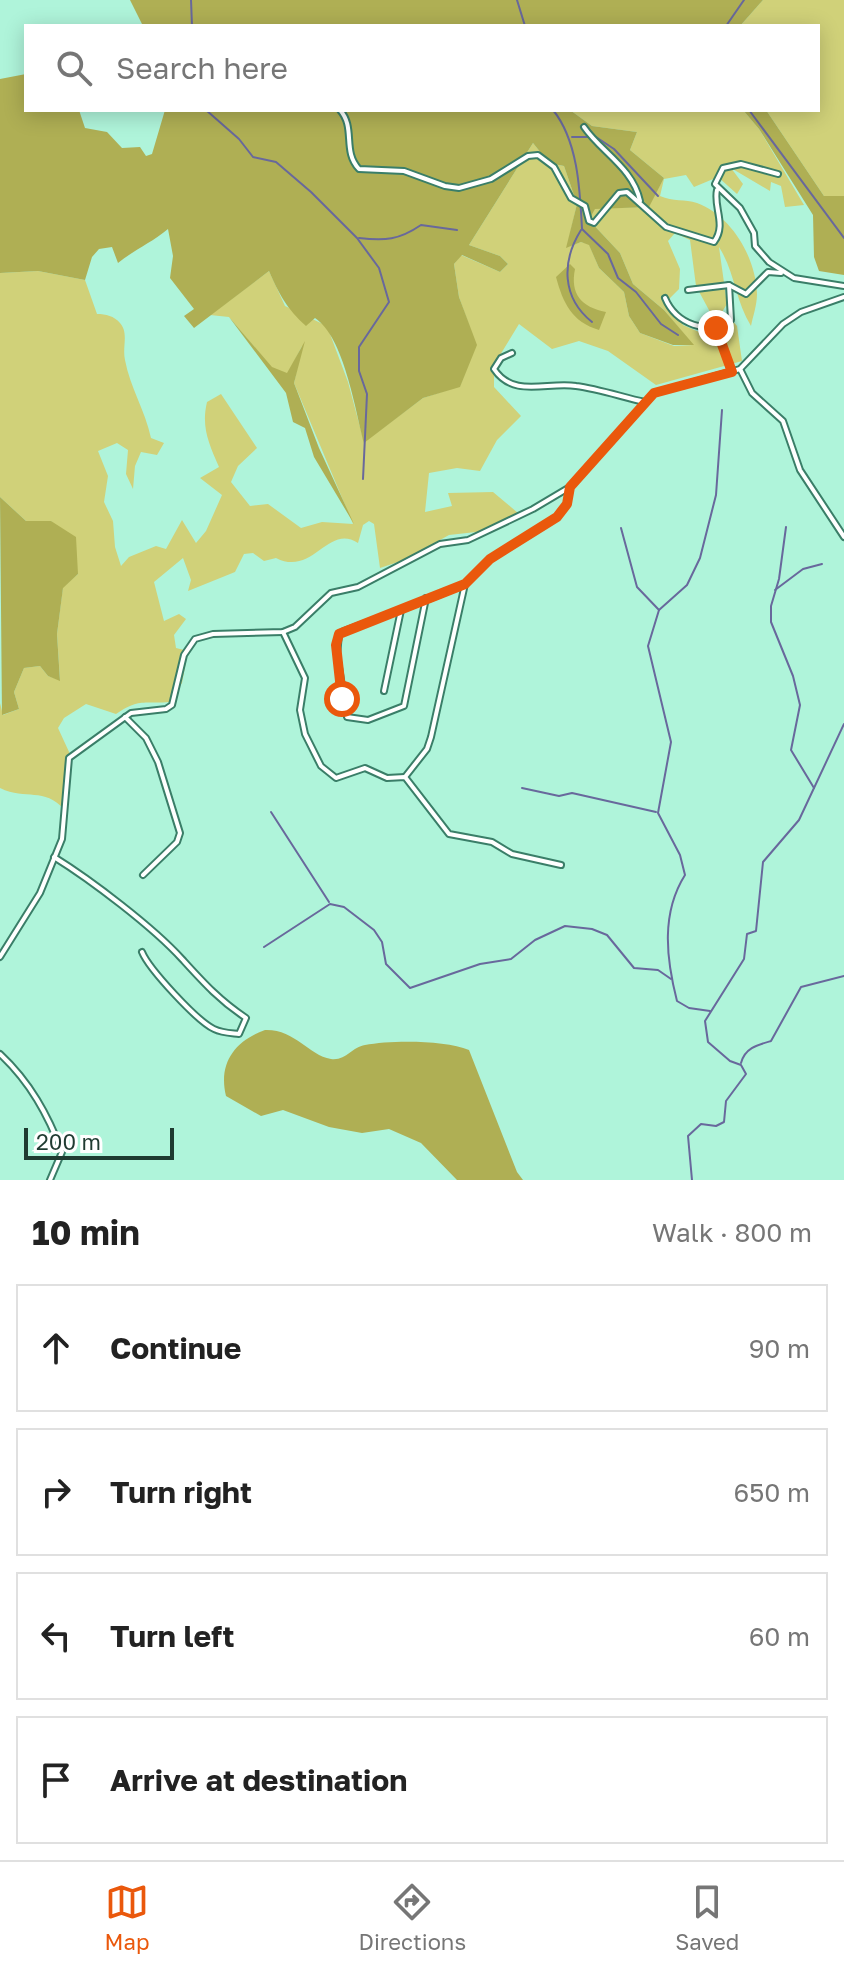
<!DOCTYPE html>
<html lang="en">
<head>
<meta charset="utf-8">
<style>
  :root { --surface:#fff; --page:#f2f2f2; --text:#222; --muted:#767676; --line:#e0e0e0; --accent:#ea580c }
  body { margin:0; font-family:"Golos Text",sans-serif; background:var(--page); color:var(--text) }
  .scale { position:absolute; left:24px; bottom:20px; width:150px; box-sizing:border-box; padding-left:8px; border:4px solid #1f3b31; border-top:0; font-size:22px; line-height:28px; white-space:nowrap; color:#1f3b31; -webkit-text-stroke:6px #fff; paint-order:stroke }
  .stop { position:absolute; width:24px; height:24px; margin:-18px; border:6px solid #ea580c; border-radius:50%; background:#fff }
  .stop.end { background:#ea580c; border-color:#fff; box-shadow:0 2px 8px #0008 }
  .list { margin:0; padding:0; list-style:none }
  h2 { display:flex; justify-content:space-between; align-items:center; height:104px; margin:0; padding:0 32px; font-size:34px }
  h2 small { font-size:26px; font-weight:400; color:var(--muted) }
  .list li { display:grid; grid-template-columns:52px 1fr auto; gap:24px; align-items:center; box-sizing:border-box; height:128px; margin:0 16px 16px; padding:0 16px; border:2px solid var(--line); border-radius:0px }
  .list b { display:block; font-size:30px; white-space:nowrap }
  .list em { font-size:26px; font-style:normal; color:var(--muted) }
  .icon { flex:none; width:44px; height:44px; fill:none; stroke:currentColor; stroke-width:2; stroke-linecap:round; stroke-linejoin:round }
  .map { position:relative; flex:none; width:844px; height:1180px; overflow:hidden }
  .search { position:absolute; background:var(--surface); box-shadow:0 4px 20px #0003; left:24px; right:24px; top:24px; height:88px; display:flex; align-items:center; gap:20px; box-sizing:border-box; padding:0 28px; border-radius:0px; color:var(--muted); font-size:30px }
  .sheet { height:680px; background:var(--surface) }
  nav { display:flex; justify-content:space-around; align-items:center; box-sizing:border-box; height:112px; border-top:2px solid var(--line); background:var(--surface); font-size:22px; color:var(--muted) }
  nav a { display:grid; justify-items:center; gap:4px }
  nav .on { color:var(--accent) }
  .map>svg:first-child { display:block }
  .green { fill:#d0d179 }
  .forest { fill:#afaf54 }
  .lines { fill:none; stroke-linecap:round; stroke-linejoin:round }
  .stream { stroke:#68689c; stroke-width:2 }
  .street-casing { stroke:#3a7e68; stroke-width:8 }
  .street { stroke:#fff; stroke-width:4 }
  .route { stroke:#ea580c; stroke-width:10 }
</style>
</head>
<body>
<div class="map">
<svg width="844" height="1180" viewBox="0 0 844 1180">
  <rect width="100%" height="100%" fill="#aff4da"/>
  <g class="green">
    <path d="M 763,0 L 844,0 L 844,196 L 824,196 L 766,110 L 818,110 L 818,26 L 740,26 Z"/>
    <path d="M 570,110 L 743,110 L 759,129 L 804,205 L 785,207 L 781,186 L 771,182 L 770,191 L 731,168 L 743,184 L 737,194 L 718,177 L 694,187 L 686,175 L 664,179 L 660,196 C 673,202 685,199 697,203 C 732,216 756,258 757,294 C 757,305 753,316 751,326 C 735,300 735,272 719,247 L 727,304 L 722,312 L 710,312 L 696,286 L 690,240 L 675,233 L 668,241 L 680,269 L 679,289 L 669,299 L 683,325 L 699,332 L 714,316 L 732,320 L 737,326 L 742,361 L 656,385 L 608,351 L 579,341 L 552,349 L 519,324 L 494,365 L 494,387 L 521,416 L 497,440 L 480,471 L 457,468 L 429,473 L 425,512 L 452,506 L 448,493 L 493,492 L 518,513 L 485,531 L 449,535 L 404,560 L 380,568 L 374,524 L 369,521 L 363,525 L 358,543 C 328,523 313,577 276,558 L 264,561 L 253,553 L 244,554 L 235,572 L 188,591 L 191,580 L 183,558 L 154,582 L 164,621 L 179,614 L 186,619 L 174,635 L 176,648 L 188,651 L 182,683 L 170,702 C 144,704 139,698 116,714 L 86,704 L 64,718 L 58,728 L 70,754 L 65,810 C 43,786 27,801 0,788 L 0,703 L 3,715 L 19,709 L 14,692 L 24,668 L 40,666 L 48,676 L 60,680 L 57,634 L 63,587 L 78,574 L 51,521 L 26,521 L 0,497 L 0,273 L 38,271 L 85,280 L 97,314 C 106,314 114,316 120,323 C 129,333 122,347 125,360 C 130,387 145,410 151,438 L 164,443 L 157,455 L 141,452 L 135,466 L 133,489 L 126,474 L 128,450 L 117,443 L 98,451 L 108,476 L 104,502 L 113,521 L 115,547 L 121,566 L 129,557 L 156,546 L 166,549 L 182,520 L 196,543 L 206,531 L 222,495 L 200,478 L 219,467 C 209,444 201,427 207,402 L 221,394 L 257,448 L 238,466 L 231,482 L 250,506 L 268,504 L 301,528 L 322,522 L 353,524 L 294,383 L 302,346 L 288,374 L 272,368 L 229,317 L 210,315 L 269,271 L 285,306 L 327,326 L 348,382 L 364,442 L 423,398 L 460,386 L 476,345 L 459,297 L 454,264 L 461,255 L 500,272 L 508,264 L 500,256 L 469,245 L 533,143 L 549,163 L 564,166 L 577,204 L 567,247 L 581,242 L 589,244 L 599,268 L 624,292 L 629,316 L 640,333 L 674,346 L 693,345 L 664,310 L 633,284 L 620,253 L 589,220 L 595,208 L 648,207 L 664,178 L 630,150 L 637,132 L 592,126 Z"/>
  </g>
  <g class="forest">
    <path d="M 130,0 L 763,0 L 740,26 L 143,26 Z"/>
    <path d="M 26,74 L 26,110 L 79,110 L 85,128 L 107,132 L 122,148 L 140,147 L 146,156 L 152,154 L 165,110 L 570,110 L 592,126 L 637,132 L 630,150 L 664,178 L 649,207 L 595,209 L 589,220 L 620,253 L 633,284 L 664,310 L 694,345 L 673,345 L 640,333 L 629,316 L 624,292 L 599,268 L 589,245 L 581,242 L 566,248 L 577,204 L 564,166 L 549,163 L 533,143 L 469,245 L 500,256 L 508,264 L 500,272 L 462,255 L 454,264 L 459,297 L 477,345 L 460,387 L 423,398 L 364,443 C 355,409 344,337 315,318 L 306,326 C 287,309 279,294 269,271 L 194,328 L 184,316 L 194,309 L 170,278 L 173,256 L 168,229 C 151,243 134,250 118,263 L 112,247 L 99,249 L 92,257 L 85,280 L 38,271 L 0,273 L 0,79 Z"/>
    <path d="M 743,110 L 766,110 L 824,196 L 844,196 L 844,275 L 819,271 L 814,257 L 813,215 L 759,129 Z"/>
    <path d="M 570,264 L 575,269 C 570,294 581,307 606,312 L 599,330 C 572,322 563,303 556,277 Z"/>
    <path d="M 229,317 L 272,367 L 287,373 L 305,341 L 294,383 L 319,448 L 354,524 L 314,457 L 305,428 L 293,422 L 286,393 Z"/>
    <path d="M 0,497 L 26,521 L 51,521 L 76,537 L 78,574 L 63,588 L 57,634 L 60,681 L 48,676 L 40,666 L 24,668 L 14,692 L 19,709 L 2,715 Z"/>
    <path d="M 265,1030 C 295,1029 308,1055 331,1059 C 346,1061 352,1047 365,1045 C 391,1040 445,1040 469,1050 L 517,1172 L 523,1180 L 457,1180 L 421,1143 L 389,1129 L 362,1133 L 329,1127 L 283,1110 L 261,1116 L 226,1096 C 218,1063 235,1041 265,1030 Z"/>
  </g>
  <g class="lines">
    <g class="stream">
      <path d="M 191,0 L 192,26"/>
      <path d="M 517,0 L 525,26"/>
      <path d="M 726,26 L 744,0"/>
      <path d="M 206,110 L 239,139 L 253,157 L 276,162 L 311,192 L 357,238 L 379,268 L 389,302 L 359,347 L 359,371 L 367,394 L 363,479"/>
      <path d="M 553,110 C 578,141 580,190 582,229 L 608,254 L 618,278 L 636,292 L 661,324 L 678,335"/>
      <path d="M 749,110 L 844,238"/>
      <path d="M 572,137 L 589,137"/>
      <path d="M 596,137 L 614,149 L 658,196"/>
      <path d="M 581,230 C 561,262 562,298 592,322"/>
      <path d="M 359,238 C 385,241 399,240 421,225 L 457,230"/>
      <path d="M 786,527 L 779,579 L 771,606 L 771,622 L 793,676 L 800,705 L 791,750 L 814,788"/>
      <path d="M 621,528 L 637,587 L 659,610"/>
      <path d="M 775,590 L 803,569 L 822,564"/>
      <path d="M 522,788 L 559,796 L 572,793 L 656,812"/>
      <path d="M 271,812 L 329,902"/>
      <path d="M 264,947 L 330,904 L 344,907 L 374,930 L 382,942 L 386,964 L 410,988 L 480,964 L 511,959 L 535,940 L 565,926 L 592,929 L 607,935 L 634,968 L 658,970 L 671,979"/>
      <path d="M 710,1011 L 689,1008 L 677,1001 C 666,958 661,913 685,875 L 680,855 L 658,813 L 671,742 L 648,646 L 659,610 L 687,585 L 700,558 L 716,495 L 722,410"/>
      <path d="M 741,1063 C 745,1048 757,1045 771,1041 L 801,987 L 844,976"/>
      <path d="M 692,1180 L 688,1136 L 701,1124 L 716,1126 L 724,1122 L 726,1101 L 746,1074 L 741,1065 L 730,1061 L 708,1042 L 705,1021 L 744,959 L 747,934 L 756,931 L 763,862 L 799,820 L 844,724"/>
    </g>
    <defs>
      <g id="street">
        <path d="M 340,110 C 356,128 342,151 359,169 L 404,171 L 445,186 L 459,188 L 491,179 L 528,156 L 538,155 L 554,167 L 571,198 L 585,206 L 589,221 L 594,223 L 619,193 L 627,192 L 666,227 L 714,242 C 727,225 713,207 717,190"/>
        <path d="M 584,127 C 601,152 633,168 640,201"/>
        <path d="M 778,174 L 741,164 L 723,168 L 715,184 L 740,208 L 754,233 L 755,246 L 769,262 L 794,278 L 844,286"/>
        <path d="M 688,290 L 729,285 L 746,294 L 768,272 L 781,273"/>
        <path d="M 665,298 C 676,324 708,336 731,320 L 729,285"/>
        <path d="M 716,328 L 732,372"/>
        <path d="M 512,353 L 501,358 L 494,369 C 514,399 548,381 576,386 C 599,389 622,397 645,402"/>
        <path d="M 740,369 L 752,393 L 783,421 L 800,470 L 844,537"/>
        <path d="M 426,598 L 404,706 L 368,720 L 347,717 L 337,655 L 339,634 L 344,631 C 385,616 425,601 465,584"/>
        <path d="M 283,632 L 305,678 L 300,710 L 305,734 L 321,766 L 336,778 L 365,768 L 387,778 L 405,777 L 449,834 L 492,842 L 512,854 L 561,865"/>
        <path d="M 384,691 L 401,610"/>
        <path d="M 125,717 L 146,738 L 158,762 L 180,833 L 177,842 L 143,875"/>
        <path d="M 405,777 L 427,749 L 431,737 L 465,584 L 490,559 L 557,517 L 567,504 L 570,488"/>
        <path d="M 54,857 C 91,880 153,927 182,959 C 203,982 219,1000 246,1018 L 239,1034 C 230,1033 222,1033 214,1029 C 197,1021 149,969 142,952"/>
        <path d="M 0,957 L 40,893 L 62,839 L 69,758 L 131,713 L 166,709 L 172,705 L 184,655 L 195,639 L 213,634 L 283,632 L 295,627 L 331,593 L 358,587 L 440,544 L 468,540 L 533,509 L 570,487 L 654,393 L 740,369 L 783,324 L 801,312 L 844,297"/>
        <path d="M 0,1054 C 30,1082 48,1115 62,1152 L 50,1180"/>
      </g>
    </defs>
    <use href="#street" class="street-casing"/>
    <use href="#street" class="street"/>
  </g>
  <g class="lines">
    <path class="route" d="M 342,699 L 336,645 L 339,634 L 465,584 L 490,559 L 557,517 L 567,504 L 570,487 L 654,393 L 732,372 L 716,328"/>
  </g>
</svg>
<div class="scale">200 m</div>
<div class="stop" style="left:342px;top:699px"></div>
<div class="stop end" style="left:716px;top:328px"></div>
<div class="search"><svg class="icon" aria-label="search" viewBox="0 0 24 24"><circle cx="10" cy="10" r="6"/><path d="M15 15l6 6"/></svg>Search here</div>
</div>
<section class="sheet">
<h2>10 min<small>Walk · 800 m</small></h2>
<ul class="list">
<li><svg class="icon" aria-label="ahead" viewBox="0 0 24 24"><path d="M12 20V5M6 11l6-6 6 6"/></svg><div><b>Continue</b></div><em>90 m</em></li>
<li><svg class="icon" aria-label="right" viewBox="0 0 24 24"><path d="M7 20v-9h11M14 6l5 5-5 5"/></svg><div><b>Turn right</b></div><em>650 m</em></li>
<li><svg class="icon" aria-label="left" viewBox="0 0 24 24"><path d="M17 20v-9H6M10 6l-5 5 5 5"/></svg><div><b>Turn left</b></div><em>60 m</em></li>
<li><svg class="icon" aria-label="arrive" viewBox="0 0 24 24"><path d="M6 21V4h12l-3 4 3 4H6"/></svg><div><b>Arrive at destination</b></div></li>
</ul>
</section>
<nav>
<a class="on"><svg class="icon" aria-label="map" viewBox="0 0 24 24"><path d="M3 6l6-2 6 2 6-2v14l-6 2-6-2-6 2zM9 4v14M15 6v14"/></svg>Map</a>
<a><svg class="icon" aria-label="directions" viewBox="0 0 24 24"><path d="M12 3l9 9-9 9-9-9zM9 14v-3h6M13 9l2 2-2 2"/></svg>Directions</a>
<a><svg class="icon" aria-label="saved" viewBox="0 0 24 24"><path d="M7 4h10v16l-5-4-5 4z"/></svg>Saved</a>
</nav>
</body>
</html>
